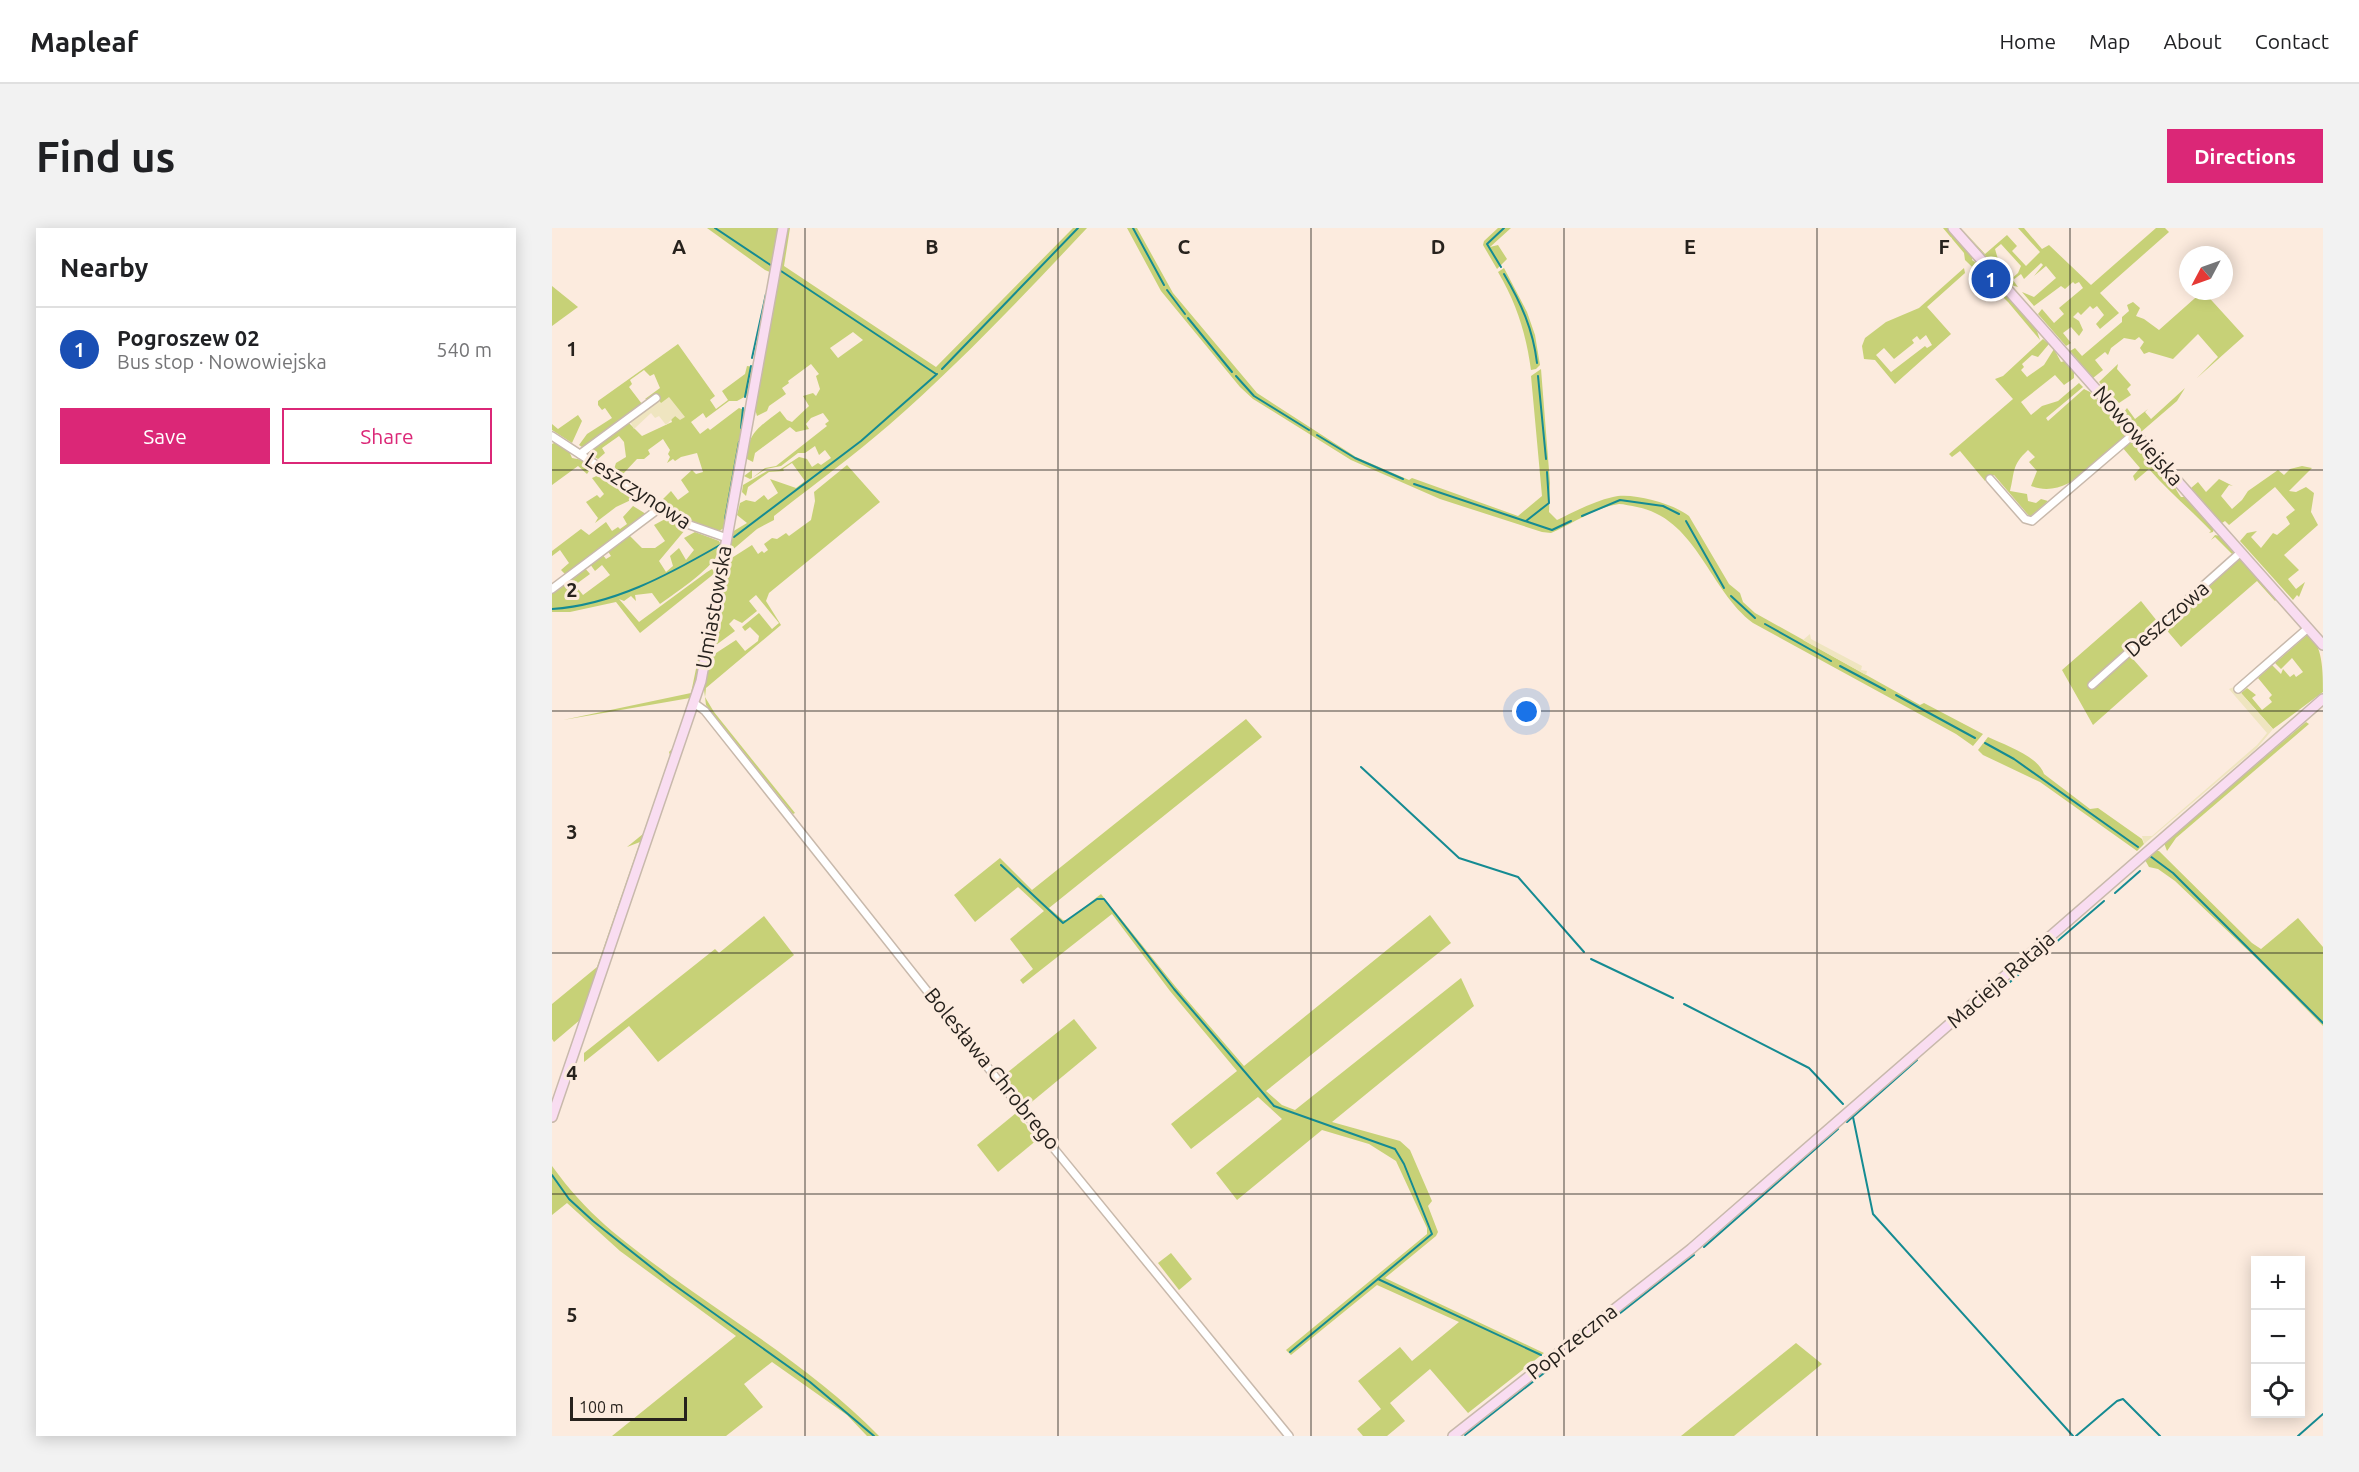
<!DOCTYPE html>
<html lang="en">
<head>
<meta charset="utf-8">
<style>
  :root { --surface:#fff; --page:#f2f2f2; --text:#202124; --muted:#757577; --line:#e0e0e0; --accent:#db2777 }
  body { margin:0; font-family:Ubuntu,sans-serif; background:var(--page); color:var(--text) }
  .controls { position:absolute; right:18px; bottom:18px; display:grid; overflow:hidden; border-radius:0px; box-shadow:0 3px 15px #0003 }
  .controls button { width:54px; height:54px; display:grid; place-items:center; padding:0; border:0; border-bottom:2px solid var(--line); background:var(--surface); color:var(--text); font:30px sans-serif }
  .compass { position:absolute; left:1627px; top:18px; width:54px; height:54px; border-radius:50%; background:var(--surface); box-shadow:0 3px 15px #0003; rotate:229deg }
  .scale { position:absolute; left:18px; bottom:15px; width:117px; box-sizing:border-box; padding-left:6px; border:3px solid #27221d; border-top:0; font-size:16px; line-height:21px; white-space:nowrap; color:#27221d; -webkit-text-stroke:4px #fcebde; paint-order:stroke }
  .you { position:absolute; left:975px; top:484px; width:21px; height:21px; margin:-15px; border:4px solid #fff; border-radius:50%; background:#1a73e8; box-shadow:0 0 0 9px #1a73e833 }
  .badge { display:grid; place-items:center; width:39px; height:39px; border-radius:50%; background:var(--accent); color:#fff; font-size:20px; font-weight:700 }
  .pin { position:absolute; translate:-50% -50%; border:3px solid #fff; box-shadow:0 2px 6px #0006 }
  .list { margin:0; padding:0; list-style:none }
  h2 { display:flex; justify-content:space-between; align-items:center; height:78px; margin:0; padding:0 24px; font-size:26px }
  h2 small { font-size:20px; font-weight:400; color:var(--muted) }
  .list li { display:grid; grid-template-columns:39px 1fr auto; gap:18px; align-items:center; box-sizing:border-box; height:84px; padding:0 24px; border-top:2px solid var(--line) }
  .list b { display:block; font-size:22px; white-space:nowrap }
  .list p { margin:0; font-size:20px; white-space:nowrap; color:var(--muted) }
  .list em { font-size:20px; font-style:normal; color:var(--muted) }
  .actions { display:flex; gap:12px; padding:18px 24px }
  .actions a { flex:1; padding:14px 0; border:2px solid var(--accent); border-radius:0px; text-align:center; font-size:21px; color:var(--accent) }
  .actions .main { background:var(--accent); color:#fff }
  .icon { flex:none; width:33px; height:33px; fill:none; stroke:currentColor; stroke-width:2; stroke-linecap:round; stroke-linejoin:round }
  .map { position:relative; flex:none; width:1771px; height:1208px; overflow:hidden; border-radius:0px }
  header { display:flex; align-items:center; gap:36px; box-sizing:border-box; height:84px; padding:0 30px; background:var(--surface); border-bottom:2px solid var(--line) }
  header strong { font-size:28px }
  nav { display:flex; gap:33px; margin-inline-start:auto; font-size:21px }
  .intro { display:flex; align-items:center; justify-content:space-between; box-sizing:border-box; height:144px; padding:0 36px }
  h1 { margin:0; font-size:42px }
  .button { padding:15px 27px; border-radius:0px; background:var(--accent); color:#fff; font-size:21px; font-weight:700 }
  main { display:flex; gap:36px; padding:0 36px }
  aside { flex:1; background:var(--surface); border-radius:0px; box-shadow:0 3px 15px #0003 }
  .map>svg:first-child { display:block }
  .green { fill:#c7d177; fill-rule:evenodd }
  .sand { fill:#efe5c0 }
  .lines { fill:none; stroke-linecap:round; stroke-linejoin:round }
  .stream { stroke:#158b92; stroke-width:2 }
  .street-casing { stroke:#c8b9ac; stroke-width:10 }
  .secondary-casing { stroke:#c8b9ac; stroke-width:12 }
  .street { stroke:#fff; stroke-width:7 }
  .secondary { stroke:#f9ddf1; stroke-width:9 }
  .grid { fill:none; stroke:#27221d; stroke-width:1.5; stroke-opacity:0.55 }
  .labels { text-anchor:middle; stroke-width:6; stroke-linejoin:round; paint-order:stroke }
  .street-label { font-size:21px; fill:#27221d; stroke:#fcebde }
  .grid-label { font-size:20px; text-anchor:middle; font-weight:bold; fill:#27221d; stroke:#fcebde; stroke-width:6; stroke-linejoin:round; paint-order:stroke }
</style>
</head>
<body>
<header>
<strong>Mapleaf</strong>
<nav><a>Home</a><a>Map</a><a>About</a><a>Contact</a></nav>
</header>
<div class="intro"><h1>Find us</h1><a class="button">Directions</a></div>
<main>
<aside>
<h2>Nearby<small></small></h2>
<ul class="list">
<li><span class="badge" style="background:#1a4fb4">1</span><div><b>Pogroszew 02</b><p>Bus stop · Nowowiejska</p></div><em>540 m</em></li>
</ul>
<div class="actions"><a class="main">Save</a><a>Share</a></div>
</aside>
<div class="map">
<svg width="1771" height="1208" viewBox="0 0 1771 1208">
  <rect width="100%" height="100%" fill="#fcebde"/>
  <g class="green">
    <path d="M 155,0 L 227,0 L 220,45 L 213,42 Z"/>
    <path d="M 236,0 L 238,0 L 232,38 L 384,139 L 521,0 L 535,0 C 471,68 407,136 337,197 C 300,229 260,258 222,288 L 222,292 L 205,301 L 178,324 L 176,323 L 180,304 L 195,295 L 185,287 L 188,275 L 194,272 L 203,274 L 212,267 L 216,272 L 226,265 L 218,251 L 244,260 L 253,253 L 240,235 L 231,241 L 232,243 L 217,244 L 196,259 L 194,268 L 190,264 L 191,257 L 215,243 L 227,242 L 247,229 L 255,231 L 260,239 L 266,235 L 269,237 L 279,230 L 273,222 L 267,227 L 263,218 L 253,225 L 246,225 L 229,238 L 214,241 L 200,250 L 198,251 L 192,248 L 200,242 L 200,250 L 213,240 L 224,238 L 275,198 L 273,196 L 277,193 L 271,185 L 259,190 L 254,196 L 257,201 L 244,204 L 238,199 L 203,225 L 201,234 L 195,231 C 195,204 209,198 228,183 L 235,192 L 240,194 L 257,178 L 251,168 L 261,165 L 264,168 L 268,161 L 264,148 L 267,146 L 259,136 L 236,153 L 237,155 L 230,160 L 234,166 L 217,178 L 215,183 L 205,188 L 203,181 ZM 301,104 L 311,112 L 286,130 L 278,120 Z"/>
    <path d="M 575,0 L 585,0 L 621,65 L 705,165 L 804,229 L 857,252 L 860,250 L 966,288 L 990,268 L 979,148 L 989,141 L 998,255 L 997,284 L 1005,292 C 1022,284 1042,273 1061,269 C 1080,264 1122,276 1137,288 L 1177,356 L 1188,365 L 1191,374 L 1203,385 L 1368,477 L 1372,475 L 1431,506 L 1421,518 L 1404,506 L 1201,395 C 1156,361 1145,291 1085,279 C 1079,278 1072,276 1067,276 C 1044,279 1020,296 999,305 L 990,304 L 888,271 L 799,232 L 701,171 L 688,159 L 609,63 Z"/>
    <path d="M 946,0 L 959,0 L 938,19 L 946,17 L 955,31 L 945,41 L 931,17 L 932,13 Z"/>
    <path d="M 1391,0 L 1396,0 L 1421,29 L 1420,32 L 1432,40 L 1431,42 L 1447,61 L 1449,60 L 1484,100 L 1488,112 L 1456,74 L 1413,32 L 1412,25 Z"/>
    <path d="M 1409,0 L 1433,26 L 1455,7 L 1465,18 L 1460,23 L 1474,38 L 1488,24 L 1466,0 L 1472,0 L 1490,21 L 1497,17 L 1539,57 L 1604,0 L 1613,0 L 1617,4 L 1548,65 L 1567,85 L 1548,101 L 1544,96 L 1552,87 L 1545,78 L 1541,81 L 1538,78 L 1529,87 L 1526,84 L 1521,89 L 1527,93 L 1531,102 L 1527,108 L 1519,99 L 1511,105 L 1519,115 L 1514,118 L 1486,86 L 1490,81 L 1502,95 L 1512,86 L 1507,80 L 1531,60 L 1527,54 L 1523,56 L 1521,54 L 1513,61 L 1509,58 L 1482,78 L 1470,64 L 1482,69 L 1504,50 L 1494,38 L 1482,48 L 1491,37 L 1489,35 L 1472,51 L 1469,46 L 1461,52 L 1466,59 L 1459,57 L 1450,46 L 1452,43 L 1458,52 L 1466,45 L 1469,38 L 1449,16 L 1443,21 L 1448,38 L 1445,41 Z"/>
    <path d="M 952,40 L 975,84 L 983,107 L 988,137 L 984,141 L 979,142 C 974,106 965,76 946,44 Z"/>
    <path d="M 1412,40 L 1413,45 L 1375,79 L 1399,106 L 1343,156 L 1323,132 L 1312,131 L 1310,118 L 1313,110 L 1334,94 L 1367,80 ZM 1374,107 L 1380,117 L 1375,120 L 1373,118 L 1339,144 L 1324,127 L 1332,120 L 1342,131 L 1362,115 L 1360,112 L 1365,108 L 1368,112 Z"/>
    <path d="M 0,58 L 26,79 L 0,98 Z"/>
    <path d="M 1651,63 L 1692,108 L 1645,150 L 1666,129 L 1646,106 L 1621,131 L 1597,124 L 1592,126 L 1588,120 L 1592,114 L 1587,109 L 1583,112 L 1572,110 L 1559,120 L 1556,127 L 1553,124 L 1543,132 L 1551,142 L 1541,150 L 1518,123 L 1523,120 L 1530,128 L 1570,94 L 1570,89 L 1577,83 L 1575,77 L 1581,74 L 1588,80 L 1584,88 L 1592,91 L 1607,102 Z"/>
    <path d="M 1491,111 L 1497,116 L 1486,129 L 1480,127 L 1470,136 L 1472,139 L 1469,142 L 1475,149 L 1492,137 L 1502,121 L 1509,134 L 1513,133 L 1522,143 L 1522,150 L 1512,157 L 1503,147 L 1469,174 L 1479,187 L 1490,178 L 1506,173 L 1527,155 L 1531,159 L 1494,190 L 1496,193 L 1532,161 L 1538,164 L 1573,203 L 1572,210 C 1546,232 1516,272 1479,258 L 1485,243 L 1477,234 L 1483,229 L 1476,222 C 1459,238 1463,244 1458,263 L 1475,266 L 1476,273 L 1484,275 L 1489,271 L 1496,273 L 1478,289 L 1442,247 L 1433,253 L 1408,223 L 1400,229 L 1397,226 L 1461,171 L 1443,151 L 1451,148 Z"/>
    <path d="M 126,116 L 163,168 L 158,172 L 164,181 L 176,172 L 170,163 L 193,146 L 195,138 L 202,139 L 196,167 L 185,173 L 177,173 L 154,190 L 151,185 L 139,194 L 148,206 L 156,200 L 158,202 L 187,180 L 195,183 L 175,290 L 172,300 L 167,303 L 142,294 L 110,272 L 119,263 L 126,272 L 137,264 L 129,252 L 140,242 L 144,246 L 151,244 L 145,225 L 129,229 L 123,233 L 121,231 L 115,235 L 118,229 L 116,226 L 118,222 L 111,211 L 96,222 L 98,226 L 92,231 L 85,231 L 70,247 L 62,241 L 64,235 L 74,229 L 72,214 L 67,208 L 50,220 L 53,225 L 46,231 L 38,226 L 39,221 L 76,194 L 90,208 L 120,194 L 119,191 L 123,188 L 108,175 L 93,171 L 108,160 L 102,146 L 98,148 L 92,142 L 78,152 L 80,156 L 77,159 L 90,176 L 30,219 L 27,217 L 35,206 L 60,190 L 53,180 L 50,182 L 46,177 L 46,173 Z"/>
    <path d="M 1566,136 L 1565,141 L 1579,157 L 1575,161 L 1579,167 L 1567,175 L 1547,154 Z"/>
    <path d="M 1633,160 L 1625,173 L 1589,204 L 1572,184 L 1575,180 L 1583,191 L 1596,181 L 1593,184 L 1599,191 Z"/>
    <path d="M 26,187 L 30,193 L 20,215 L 0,202 L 0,196 L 6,201 Z"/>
    <path d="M 1580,212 L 1595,225 L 1601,237 C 1615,241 1622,259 1629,269 L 1634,269 L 1662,300 L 1661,304 L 1657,305 L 1659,303 C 1638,281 1617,264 1597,241 L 1583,253 L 1581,248 L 1588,240 L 1570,219 Z"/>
    <path d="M 4,214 L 17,223 L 20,230 C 27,232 36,230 39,240 L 35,246 L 26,238 L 0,257 L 0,216 Z"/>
    <path d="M 295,237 L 328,274 L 217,365 L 214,373 L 229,397 L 154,460 L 153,469 L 162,484 L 243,585 L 241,586 L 154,477 L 152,461 L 158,429 L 184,412 L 193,423 L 206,413 L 207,408 L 198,399 L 193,403 L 190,399 L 207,385 L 220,401 L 227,395 L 204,367 L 197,373 L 205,383 L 190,395 L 182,391 L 177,396 L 183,403 L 160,420 L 175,333 L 200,317 L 206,326 L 210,323 L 212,325 L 216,322 L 212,316 L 220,310 L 225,311 L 234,305 L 237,308 L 259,292 L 263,273 L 262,264 Z"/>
    <path d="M 1750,238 L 1760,240 L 1737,263 L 1744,264 L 1754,259 L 1762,265 L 1759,284 L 1766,297 L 1732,327 L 1747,342 L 1736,351 L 1744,361 L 1753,354 L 1747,369 L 1745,367 L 1741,372 L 1688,313 L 1695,305 L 1705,303 L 1699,309 L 1709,320 L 1721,305 L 1725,307 L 1738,296 L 1734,289 L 1743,282 L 1723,259 L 1677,297 L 1673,293 L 1670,295 L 1639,260 L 1646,254 L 1654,264 L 1667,251 L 1681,258 L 1677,257 L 1669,268 L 1680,281 L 1690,272 L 1696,263 L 1726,242 L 1732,247 L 1738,241 Z"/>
    <path d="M 51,245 L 80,264 L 77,267 L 80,267 L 81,271 L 64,279 L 43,295 L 46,290 L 34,274 L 45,267 L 48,270 L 52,266 L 40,250 Z"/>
    <path d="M 81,278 L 94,286 L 14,347 L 9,342 L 17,335 L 8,322 L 0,328 L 0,323 L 29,301 L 37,307 L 54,294 L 60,303 L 66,299 L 68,301 L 75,296 L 71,289 Z"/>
    <path d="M 107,284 L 78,308 L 90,320 L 103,320 L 113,313 L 102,297 L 115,290 L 133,302 L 107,333 L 114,344 L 121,338 L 118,328 L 127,320 L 134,332 L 142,322 L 132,310 L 143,304 L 167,313 L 170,319 C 162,340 126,363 108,376 L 100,365 L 83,367 L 84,373 L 79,368 L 72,373 L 67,371 L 87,394 L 155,344 L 160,341 L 163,345 L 88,405 L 64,374 L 18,384 L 0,384 L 0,363 L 25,348 L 32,339 L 38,346 L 23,357 L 31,367 L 58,347 L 50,337 L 43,343 L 38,336 L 50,326 L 54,331 L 59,328 L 55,322 Z"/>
    <path d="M 1663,307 L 1669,308 L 1725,371 L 1723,373 L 1705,353 L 1629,419 L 1612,399 L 1682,336 L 1680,326 L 1663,309 L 1659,312 Z"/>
    <path d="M 159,368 L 142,463 L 29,791 L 2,814 L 0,811 L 0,776 L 45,739 L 88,614 L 75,619 L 91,606 L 118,527 L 117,524 L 121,520 L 138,470 L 11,492 L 139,465 Z"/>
    <path d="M 1589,373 L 1605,393 L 1573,422 L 1596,448 L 1541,497 L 1510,442 Z"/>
    <path d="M 1755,407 C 1771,414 1771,445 1771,464 L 1721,501 L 1689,465 L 1695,460 L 1704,467 L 1700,470 L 1710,482 L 1720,474 L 1717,470 L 1720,467 L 1706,450 L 1720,437 L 1729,446 L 1731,441 L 1738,449 L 1742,446 L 1744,449 L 1751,444 L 1740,430 L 1729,441 L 1723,435 Z"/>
    <path d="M 694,491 L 710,509 L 497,680 L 511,692 L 516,692 L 549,666 L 623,758 L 692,838 L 878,687 L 899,715 L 714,863 L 730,877 L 743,882 L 909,750 L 922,778 L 780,894 L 848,913 L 858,922 L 880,973 L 876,978 L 886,1004 L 884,1008 L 833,1050 L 992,1125 L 916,1185 L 878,1141 L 838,1175 L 853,1193 L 835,1208 L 811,1208 L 805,1201 L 829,1181 L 806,1153 L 848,1119 L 860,1133 L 907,1094 L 825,1057 L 739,1127 L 734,1122 L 875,1006 L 875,1000 L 844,933 L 817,916 L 770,902 L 685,972 L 664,945 L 730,891 L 706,869 L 639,921 L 619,896 L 685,843 L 618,763 L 560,686 L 471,756 L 468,752 L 481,741 L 458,711 L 492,683 L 466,659 L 423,694 L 402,667 L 448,630 L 480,662 Z"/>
    <path d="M 1754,494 L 1757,496 L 1624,610 L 1615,623 L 1612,615 Z"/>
    <path d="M 1436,509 C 1453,517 1486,528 1492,546 L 1538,581 L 1546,580 L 1590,611 L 1592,616 L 1585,623 L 1488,554 L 1431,527 L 1426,522 Z"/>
    <path d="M 1604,623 L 1607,623 L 1700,715 L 1709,721 L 1746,690 L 1771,719 L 1771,798 L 1705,731 L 1623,653 L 1606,641 L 1597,639 L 1593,632 Z"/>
    <path d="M 212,688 L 242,727 L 106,834 L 77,798 L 32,834 L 32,825 L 163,721 L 167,725 Z"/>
    <path d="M 522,791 L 545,820 L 476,877 L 451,848 Z"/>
    <path d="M 464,885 L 486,911 L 446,944 L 425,917 Z"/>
    <path d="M 0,938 C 37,989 70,1012 120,1049 C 190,1099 267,1146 327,1208 L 315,1208 L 295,1187 L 220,1134 L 192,1156 L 211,1179 L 174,1208 L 60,1208 L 184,1108 L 68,1023 L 15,975 L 0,987 Z"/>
    <path d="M 619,1025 L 640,1051 L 627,1062 L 606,1035 Z"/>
    <path d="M 1244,1115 L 1270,1136 L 1182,1208 L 1129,1208 Z"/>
  </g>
  <g class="sand">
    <path d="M 103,167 L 109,175 L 117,169 L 133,189 L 128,192 L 123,188 L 114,197 L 107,188 L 103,190 L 99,185 L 82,201 L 75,187 Z"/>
    <path d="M 1258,406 L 1259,411 L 1310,438 L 1309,442 L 1315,443 L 1314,447 L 1251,412 Z"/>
    <path d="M 1741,408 L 1746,414 L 1689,465 L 1721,501 L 1705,520 L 1592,616 L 1590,608 L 1600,608 L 1705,517 L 1715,505 L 1677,461 L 1684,458 Z"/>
  </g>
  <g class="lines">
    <g class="stream">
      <path d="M 163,0 L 220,38"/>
      <path d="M 581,0 L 612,57"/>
      <path d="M 949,39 L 935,16 L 952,0"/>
      <path d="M 229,43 L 384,146"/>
      <path d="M 952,46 C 969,75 981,101 985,135"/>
      <path d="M 615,62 L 633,86"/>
      <path d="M 636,90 L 680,144"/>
      <path d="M 200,130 L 214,66"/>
      <path d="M 390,141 L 526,0"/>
      <path d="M 684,148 L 702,168 L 757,202"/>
      <path d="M 986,148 L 994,231"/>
      <path d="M 193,169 L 199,138"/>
      <path d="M 189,200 L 191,180"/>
      <path d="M 765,207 L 803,230 L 851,251"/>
      <path d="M 862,256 L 1000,302 L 1019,293"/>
      <path d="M 1030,288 L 1068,272 L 1111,278 L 1127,286"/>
      <path d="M 173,291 L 187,214"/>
      <path d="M 974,293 L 997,275 L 995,244"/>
      <path d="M 1134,293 L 1172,360"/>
      <path d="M 182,309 L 309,213 L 385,146"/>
      <path d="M 1179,368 L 1203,390"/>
      <path d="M 0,381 C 61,377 116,347 168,317"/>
      <path d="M 1213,396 L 1279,433"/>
      <path d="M 1288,438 L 1333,462"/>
      <path d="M 1344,467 L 1423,510"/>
      <path d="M 1433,515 L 1462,531 L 1586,619"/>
      <path d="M 809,539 L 907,630 L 966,649 L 1032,724"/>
      <path d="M 1598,628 L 1621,645 L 1771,795"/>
      <path d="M 449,637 L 511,695 L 545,671 L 552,671 L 622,761 L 722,878 L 843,921 L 852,936 L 880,1006 L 826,1051 L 989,1127"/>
      <path d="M 1563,665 L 1588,643"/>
      <path d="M 1039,731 L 1121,770"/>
      <path d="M 1458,754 L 1552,673"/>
      <path d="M 1132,776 L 1257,840 L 1291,876"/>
      <path d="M 1417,789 L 1448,762"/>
      <path d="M 1301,889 L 1321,986 L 1521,1208"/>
      <path d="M 1295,894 L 1365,832"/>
      <path d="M 0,947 L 17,971 L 41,993 L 118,1054 L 258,1154 L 322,1208"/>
      <path d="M 1152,1019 L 1286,901"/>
      <path d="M 738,1124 L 826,1051"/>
      <path d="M 913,1207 L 1142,1027"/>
      <path d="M 1524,1208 L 1565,1173 L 1571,1171 L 1608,1208"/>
      <path d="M 1746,1208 L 1771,1186"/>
    </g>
    <defs>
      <g id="street">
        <path d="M 0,208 L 135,296 L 175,310"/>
        <path d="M 28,226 L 104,170"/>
        <path d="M 1438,251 L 1473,291 L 1480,293 L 1583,205"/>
        <path d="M 0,361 L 109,279"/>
        <path d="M 1540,457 L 1689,324"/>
        <path d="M 1686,461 L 1756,400"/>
        <path d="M 142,475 L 153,483 L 441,846 L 737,1208"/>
      </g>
      <g id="secondary">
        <path d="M 1401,0 L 1771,417"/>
        <path d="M 0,889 L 149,453 L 231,0"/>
        <path d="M 901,1208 L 1139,1021 L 1771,471"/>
      </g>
    </defs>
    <use href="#street" class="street-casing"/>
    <use href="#secondary" class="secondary-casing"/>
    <use href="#street" class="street"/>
    <use href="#secondary" class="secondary"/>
  </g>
  <path class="grid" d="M 253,0 L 253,1208M 506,0 L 506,1208M 759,0 L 759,1208M 1012,0 L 1012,1208M 1265,0 L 1265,1208M 1518,0 L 1518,1208M 0,242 L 1771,242M 0,483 L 1771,483M 0,725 L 1771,725M 0,966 L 1771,966"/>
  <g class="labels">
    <g class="street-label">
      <text transform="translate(1586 208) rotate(49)" y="7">Nowowiejska</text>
      <text transform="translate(86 263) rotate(33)" y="7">Leszczynowa</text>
      <text transform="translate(162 379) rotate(-80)" y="7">Umiastowska</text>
      <text transform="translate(1615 391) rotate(-41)" y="7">Deszczowa</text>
      <text transform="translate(1449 752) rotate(-41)" y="7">Macieja Rataja</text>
      <text transform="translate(440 841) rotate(51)" y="7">Bolesława Chrobrego</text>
      <text transform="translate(1020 1114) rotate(-38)" y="7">Poprzeczna</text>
    </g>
  </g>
  <g class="grid-label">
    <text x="127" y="26">A</text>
    <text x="380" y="26">B</text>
    <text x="632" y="26">C</text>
    <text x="886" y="26">D</text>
    <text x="1138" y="26">E</text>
    <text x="1392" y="26">F</text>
    <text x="20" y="128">1</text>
    <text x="20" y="369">2</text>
    <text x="20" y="611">3</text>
    <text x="20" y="852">4</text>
    <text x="20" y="1094">5</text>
  </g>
</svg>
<div class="controls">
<button>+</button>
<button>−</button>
<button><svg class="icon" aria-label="locate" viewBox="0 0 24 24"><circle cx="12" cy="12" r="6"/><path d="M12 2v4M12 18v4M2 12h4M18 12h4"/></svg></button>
</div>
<svg class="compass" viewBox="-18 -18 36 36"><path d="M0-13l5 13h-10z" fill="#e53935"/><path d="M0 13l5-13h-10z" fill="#757577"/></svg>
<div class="scale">100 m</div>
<div class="you"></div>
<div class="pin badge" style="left:1439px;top:51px;background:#1a4fb4">1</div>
</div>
</main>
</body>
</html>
